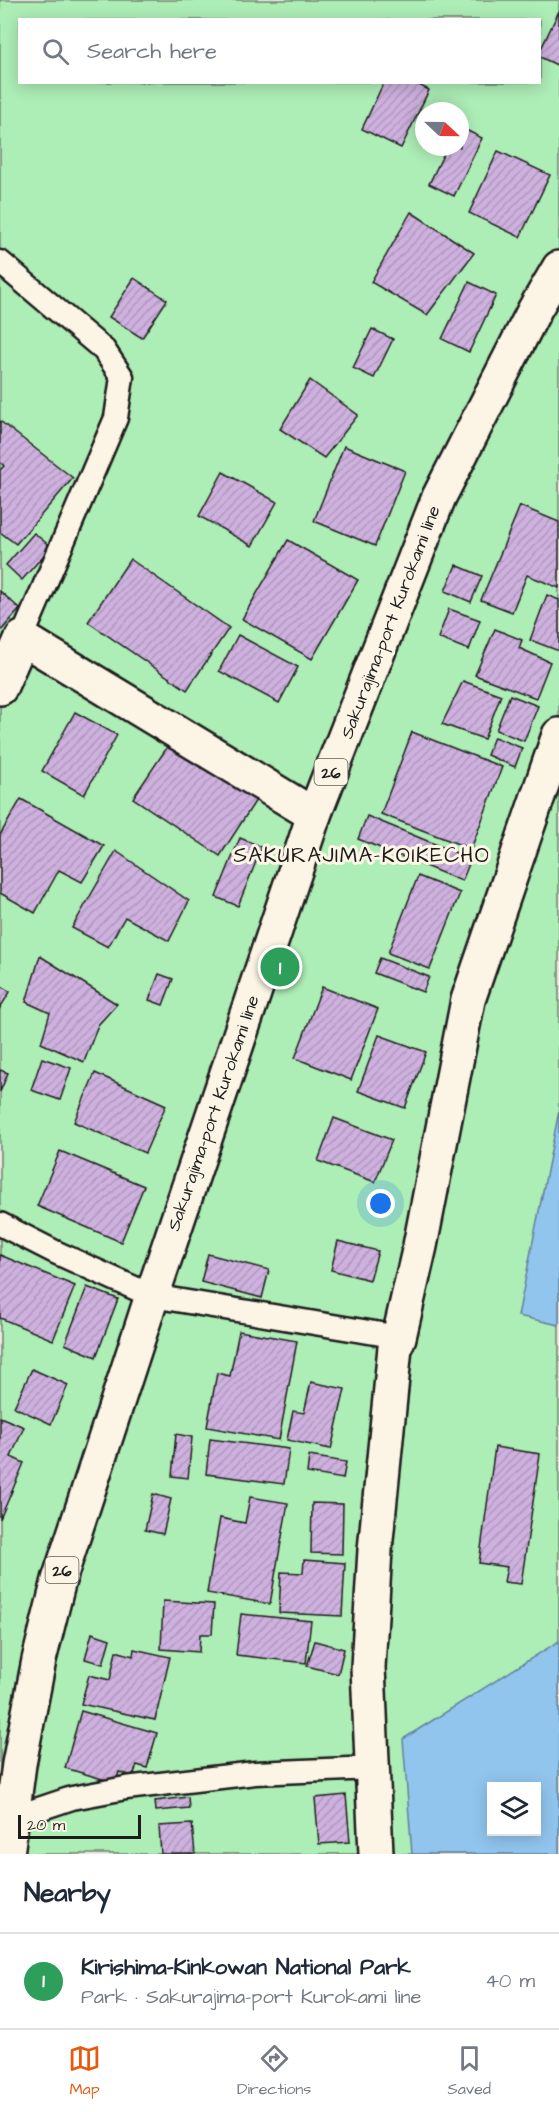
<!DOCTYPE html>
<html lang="en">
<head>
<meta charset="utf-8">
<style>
  :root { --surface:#fff; --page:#f6f6f7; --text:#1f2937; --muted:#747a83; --line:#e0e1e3; --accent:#ea580c }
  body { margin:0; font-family:"Architects Daughter",sans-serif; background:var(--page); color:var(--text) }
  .controls { position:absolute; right:18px; bottom:18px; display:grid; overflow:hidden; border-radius:0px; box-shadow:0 3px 15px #0003 }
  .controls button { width:54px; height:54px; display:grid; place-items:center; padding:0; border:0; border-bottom:2px solid var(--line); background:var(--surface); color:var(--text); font:30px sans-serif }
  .compass { position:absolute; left:415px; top:102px; width:54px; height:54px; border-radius:50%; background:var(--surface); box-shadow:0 3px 15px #0003; rotate:112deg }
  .scale { position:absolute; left:18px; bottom:15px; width:123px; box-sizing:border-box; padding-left:6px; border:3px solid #1c1c1c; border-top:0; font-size:16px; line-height:21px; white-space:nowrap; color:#1c1c1c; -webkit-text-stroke:4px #fcf5e5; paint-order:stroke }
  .you { position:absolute; left:381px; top:1204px; width:21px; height:21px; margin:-15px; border:4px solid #fff; border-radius:50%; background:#1a73e8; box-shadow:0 0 0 9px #1a73e833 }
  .badge { display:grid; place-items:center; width:39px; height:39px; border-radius:50%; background:var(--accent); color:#fff; font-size:20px; font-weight:700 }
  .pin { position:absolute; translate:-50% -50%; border:3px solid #fff; box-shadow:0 2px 6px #0006 }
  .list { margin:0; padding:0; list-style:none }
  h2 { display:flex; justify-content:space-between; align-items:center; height:78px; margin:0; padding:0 24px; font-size:26px }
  h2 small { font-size:20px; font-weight:400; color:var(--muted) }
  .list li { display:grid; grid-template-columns:39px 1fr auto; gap:18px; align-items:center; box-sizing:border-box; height:96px; padding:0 24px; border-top:2px solid var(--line) }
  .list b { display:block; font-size:22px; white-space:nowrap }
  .list p { margin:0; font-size:20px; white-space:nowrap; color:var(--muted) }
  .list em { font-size:20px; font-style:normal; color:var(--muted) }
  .icon { flex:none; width:33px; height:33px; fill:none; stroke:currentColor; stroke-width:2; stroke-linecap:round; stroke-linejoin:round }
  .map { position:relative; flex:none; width:559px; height:1854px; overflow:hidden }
  .search { position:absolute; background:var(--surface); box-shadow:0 3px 15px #0003; left:18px; right:18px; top:18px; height:66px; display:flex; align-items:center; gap:15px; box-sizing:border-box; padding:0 21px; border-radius:0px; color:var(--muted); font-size:22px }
  .sheet { height:174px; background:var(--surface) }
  nav { display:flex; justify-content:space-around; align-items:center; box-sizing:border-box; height:84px; border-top:2px solid var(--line); background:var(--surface); font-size:16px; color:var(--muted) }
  nav a { display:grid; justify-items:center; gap:3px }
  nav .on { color:var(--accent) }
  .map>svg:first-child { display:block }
  .park { fill:#adedb6; stroke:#648469; stroke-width:1.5; fill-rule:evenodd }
  .water { fill:#91c5ee; stroke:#62819a; stroke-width:1.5; fill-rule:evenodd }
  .building { fill:url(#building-hatch); stroke:#1c1c1c; stroke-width:1.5 }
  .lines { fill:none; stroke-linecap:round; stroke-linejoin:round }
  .lane-casing { stroke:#1c1c1c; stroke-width:27 }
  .street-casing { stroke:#1c1c1c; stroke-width:38 }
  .primary-casing { stroke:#1c1c1c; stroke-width:38 }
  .lane { stroke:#fcf5e5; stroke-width:22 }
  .street { stroke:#fcf5e5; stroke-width:33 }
  .primary { stroke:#fcf5e5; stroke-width:33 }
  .labels { text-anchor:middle; stroke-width:6; stroke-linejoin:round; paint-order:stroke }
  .shield { fill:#fcf5e5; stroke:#5f5d58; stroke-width:1.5 }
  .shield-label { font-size:16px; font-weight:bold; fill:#1c1c1c }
  .street-label { font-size:18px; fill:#1c1c1c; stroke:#fcf5e5 }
  .quarter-label { font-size:21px; letter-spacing:1.5px; fill:#1c1c1c; stroke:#fcf5e5 }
</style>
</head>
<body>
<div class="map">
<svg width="559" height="1854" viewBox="0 0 559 1854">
  <defs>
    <pattern id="building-hatch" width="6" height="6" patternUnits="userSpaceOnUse" patternTransform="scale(1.5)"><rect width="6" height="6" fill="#ceb1de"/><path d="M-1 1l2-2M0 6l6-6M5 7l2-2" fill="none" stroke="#b098be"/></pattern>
  </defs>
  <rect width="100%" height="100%" fill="#f3e7e4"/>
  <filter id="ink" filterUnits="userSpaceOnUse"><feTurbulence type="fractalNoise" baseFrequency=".0167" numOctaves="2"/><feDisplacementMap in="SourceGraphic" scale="12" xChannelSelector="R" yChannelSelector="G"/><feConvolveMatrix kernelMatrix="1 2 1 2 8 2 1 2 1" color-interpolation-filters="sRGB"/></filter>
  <g filter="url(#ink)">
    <path class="park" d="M 0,0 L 559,0 L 559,1854 L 0,1854 ZM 20,20 L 540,20 L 540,82 L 20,82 ZM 424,111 L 460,111 L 460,147 L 424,147 ZM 492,1786 L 536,1786 L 536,1832 L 492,1832 Z"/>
    <g class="water">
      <path d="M 559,1111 L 559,1325 L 518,1316 Z"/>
      <path d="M 559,1641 L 559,1854 L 412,1854 L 403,1739 ZM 492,1786 L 536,1786 L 536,1832 L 492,1832 Z"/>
    </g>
    <g class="building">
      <path d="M 559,11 L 559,66 L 540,57 L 540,51 Z"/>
      <path d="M 384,82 L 413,82 L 429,90 L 401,148 L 362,129 Z"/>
      <path d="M 460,127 L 482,138 L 454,196 L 429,184 L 447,147 L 460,147 Z"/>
      <path d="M 498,151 L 550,175 L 520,237 L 469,213 Z"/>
      <path d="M 411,212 L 474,253 L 427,315 L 371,282 Z"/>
      <path d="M 134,278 L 167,300 L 142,338 L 109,317 Z"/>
      <path d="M 469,282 L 496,295 L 469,352 L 442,339 Z"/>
      <path d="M 372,329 L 393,339 L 374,378 L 353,368 Z"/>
      <path d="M 310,380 L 358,415 L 324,458 L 280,429 Z"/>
      <path d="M 0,421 L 73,478 L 16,544 L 0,532 L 0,470 L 4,466 L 0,462 Z"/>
      <path d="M 344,446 L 405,471 L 375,546 L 314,521 Z"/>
      <path d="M 223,472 L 277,502 L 252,546 L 199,516 Z"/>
      <path d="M 520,506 L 559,522 L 559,588 L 527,575 L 512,612 L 481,600 Z"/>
      <path d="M 34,533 L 51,547 L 22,580 L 6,565 Z"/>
      <path d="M 288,540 L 358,580 L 312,659 L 242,619 Z"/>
      <path d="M 130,559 L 229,628 L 187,690 L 88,622 Z"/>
      <path d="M 456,565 L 482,576 L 471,602 L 445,591 Z"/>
      <path d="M 0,591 L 20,609 L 0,632 Z"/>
      <path d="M 547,595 L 559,600 L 559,651 L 530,640 Z"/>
      <path d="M 449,609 L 480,620 L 469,650 L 438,638 Z"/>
      <path d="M 495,629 L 522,640 L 519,648 L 550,662 L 536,698 L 475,675 Z"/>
      <path d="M 238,635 L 298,667 L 279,703 L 219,671 Z"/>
      <path d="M 463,681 L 501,695 L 484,739 L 442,724 Z"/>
      <path d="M 510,695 L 538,706 L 524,741 L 496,730 Z"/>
      <path d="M 75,712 L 117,735 L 84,795 L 42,771 Z"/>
      <path d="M 412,732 L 502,767 L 471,849 L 381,814 Z"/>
      <path d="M 494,737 L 522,748 L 515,767 L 487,755 Z"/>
      <path d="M 170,743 L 256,800 L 220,856 L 133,798 Z"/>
      <path d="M 21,799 L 104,846 L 82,882 L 59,870 L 35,913 L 0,893 L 0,835 Z"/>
      <path d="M 367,816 L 471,859 L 462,881 L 358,839 Z"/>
      <path d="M 240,838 L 262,847 L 238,906 L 216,897 Z"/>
      <path d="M 116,851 L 189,901 L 169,941 L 125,917 L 108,947 L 72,928 Z"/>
      <path d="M 418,876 L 460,893 L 430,969 L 388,953 Z"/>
      <path d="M 40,956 L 117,1004 L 98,1025 L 84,1062 L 41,1043 L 50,1013 L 26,1002 Z"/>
      <path d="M 380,958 L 429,977 L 423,992 L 374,973 Z"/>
      <path d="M 159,974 L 173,979 L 163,1005 L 149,1000 Z"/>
      <path d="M 0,985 L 10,992 L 0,1008 Z"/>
      <path d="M 322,987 L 378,1009 L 351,1080 L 295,1058 Z"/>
      <path d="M 379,1035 L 426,1052 L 405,1108 L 358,1091 Z"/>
      <path d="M 42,1058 L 71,1068 L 60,1100 L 31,1090 Z"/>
      <path d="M 0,1070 L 8,1073 L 0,1092 Z"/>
      <path d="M 95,1073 L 166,1105 L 145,1153 L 74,1122 Z"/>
      <path d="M 334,1118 L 392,1140 L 375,1182 L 318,1161 Z"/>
      <path d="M 60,1151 L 144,1186 L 121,1242 L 37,1206 Z"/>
      <path d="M 338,1241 L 378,1251 L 370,1280 L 331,1270 Z"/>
      <path d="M 208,1254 L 269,1270 L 262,1298 L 201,1282 Z"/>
      <path d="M 0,1255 L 75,1286 L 53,1340 L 0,1318 Z"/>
      <path d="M 87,1287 L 118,1299 L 96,1357 L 65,1344 Z"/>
      <path d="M 239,1331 L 297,1341 L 279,1440 L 207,1427 L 217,1373 L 230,1376 Z"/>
      <path d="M 32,1369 L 68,1385 L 51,1424 L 14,1407 Z"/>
      <path d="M 311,1382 L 345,1389 L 331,1449 L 287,1440 L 293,1411 L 304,1413 Z"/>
      <path d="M 0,1417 L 24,1427 L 11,1457 L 24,1463 L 0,1519 Z"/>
      <path d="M 176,1434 L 192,1437 L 188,1478 L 172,1476 Z"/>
      <path d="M 210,1439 L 289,1449 L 284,1484 L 206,1474 Z"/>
      <path d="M 495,1447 L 540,1454 L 521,1584 L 504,1582 L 507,1567 L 479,1563 Z"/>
      <path d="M 309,1456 L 346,1462 L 343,1479 L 307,1473 Z"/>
      <path d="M 153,1494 L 171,1499 L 163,1534 L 145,1530 Z"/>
      <path d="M 250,1497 L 288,1503 L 270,1604 L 207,1593 L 220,1518 L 245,1523 Z"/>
      <path d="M 312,1503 L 343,1504 L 342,1554 L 311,1553 Z"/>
      <path d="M 304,1560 L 345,1563 L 342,1616 L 279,1613 L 281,1572 L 303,1573 Z"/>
      <path d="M 163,1601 L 214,1604 L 212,1634 L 200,1634 L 199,1652 L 161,1649 Z"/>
      <path d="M 241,1614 L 311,1621 L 306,1663 L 236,1655 Z"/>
      <path d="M 92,1633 L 110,1639 L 103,1664 L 85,1659 Z"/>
      <path d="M 315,1641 L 344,1649 L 338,1674 L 307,1666 Z"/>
      <path d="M 134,1649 L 170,1657 L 155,1720 L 81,1704 L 89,1675 L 110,1680 L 116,1651 L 133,1656 Z"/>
      <path d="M 81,1711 L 157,1733 L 147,1768 L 137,1765 L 133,1776 L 119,1772 L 116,1783 L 65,1768 Z"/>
      <path d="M 346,1795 L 350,1842 L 319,1844 L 315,1798 Z"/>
      <path d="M 188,1797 L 189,1808 L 156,1811 L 155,1801 Z"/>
      <path d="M 192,1824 L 195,1854 L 161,1854 L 159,1826 Z"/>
    </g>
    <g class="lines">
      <defs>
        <g id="lane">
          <path d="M 0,262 L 104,350 L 122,377 L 116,418 L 22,638"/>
          <path d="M 0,1224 L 55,1252 L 152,1296 L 399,1337"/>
          <path d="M 12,1818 L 72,1798 L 126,1788 L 255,1773 L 373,1768"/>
        </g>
        <g id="street">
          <path d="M 0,688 L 22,638 L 314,815"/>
          <path d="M 376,1854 L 368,1667 L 375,1550 L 395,1347 L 399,1337 L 420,1246 L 468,1000 L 559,735"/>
        </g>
        <path id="primary" d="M 7,1854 L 19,1764 L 39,1660 L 59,1580 L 152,1296 L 314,815 L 439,497 L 535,309 L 559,268"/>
      </defs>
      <use href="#lane" class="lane-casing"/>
      <use href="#street" class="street-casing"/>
      <use href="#primary" class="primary-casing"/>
      <use href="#lane" class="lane"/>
      <use href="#street" class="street"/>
      <use href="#primary" class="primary"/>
    </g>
  </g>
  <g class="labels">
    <g class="shield">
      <rect x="314.5" y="759" width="33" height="26" rx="4.5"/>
      <rect x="45.5" y="1557" width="33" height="26" rx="4.5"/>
    </g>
    <g class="shield-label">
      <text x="331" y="778">26</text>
      <text x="62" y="1576">26</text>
    </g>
    <g class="street-label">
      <text transform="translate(390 622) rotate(-69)" y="6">Sakurajima-port Kurokami line</text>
      <text transform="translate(213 1113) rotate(-71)" y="6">Sakurajima-port Kurokami line</text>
    </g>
    <g class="quarter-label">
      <text x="362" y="862">SAKURAJIMA-KOIKECHO</text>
    </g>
  </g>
</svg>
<div class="controls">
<button><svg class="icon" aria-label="layers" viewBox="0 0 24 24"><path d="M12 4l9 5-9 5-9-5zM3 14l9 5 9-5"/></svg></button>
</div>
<svg class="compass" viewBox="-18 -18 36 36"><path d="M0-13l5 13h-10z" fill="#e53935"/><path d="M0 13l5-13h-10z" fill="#747a83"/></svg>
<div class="scale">20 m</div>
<div class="you"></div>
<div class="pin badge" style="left:280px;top:967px;background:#2e9e5b">1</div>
<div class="search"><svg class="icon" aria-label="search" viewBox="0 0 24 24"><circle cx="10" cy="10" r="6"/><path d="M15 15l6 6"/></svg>Search here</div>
</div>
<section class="sheet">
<h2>Nearby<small></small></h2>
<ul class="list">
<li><span class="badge" style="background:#2e9e5b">1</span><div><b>Kirishima-Kinkowan National Park</b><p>Park · Sakurajima-port Kurokami line</p></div><em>40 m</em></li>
</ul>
</section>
<nav>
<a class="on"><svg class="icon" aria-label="map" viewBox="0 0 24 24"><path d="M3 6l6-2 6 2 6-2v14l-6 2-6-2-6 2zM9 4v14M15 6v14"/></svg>Map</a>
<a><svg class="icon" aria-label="directions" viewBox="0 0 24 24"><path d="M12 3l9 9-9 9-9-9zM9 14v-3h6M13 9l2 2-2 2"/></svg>Directions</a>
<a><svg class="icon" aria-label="saved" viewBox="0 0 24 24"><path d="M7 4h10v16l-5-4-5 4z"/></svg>Saved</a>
</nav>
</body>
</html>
